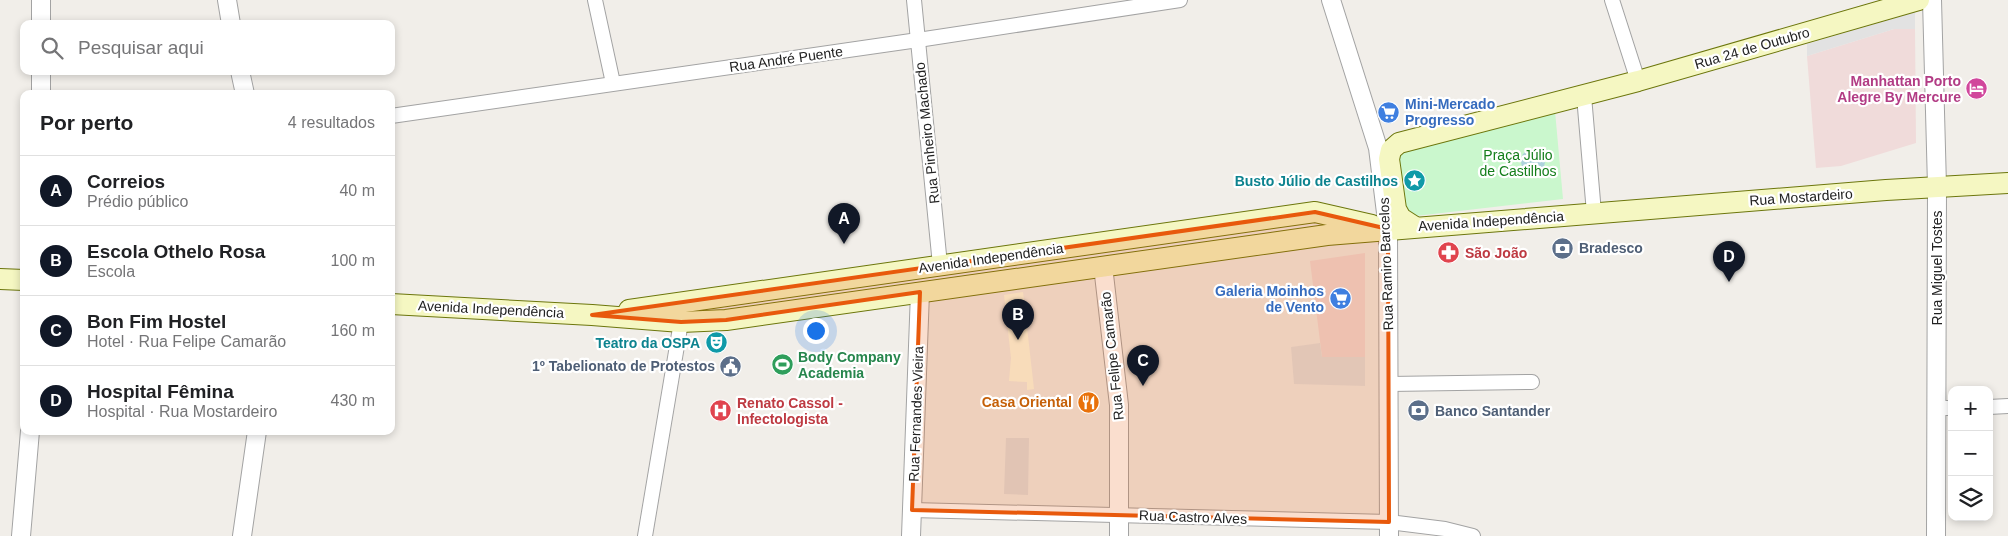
<!DOCTYPE html>
<html lang="pt">
<head>
<meta charset="utf-8">
<style>
  :root { --surface:#fff; --page:#f2f2f2; --text:#202124; --muted:#757577; --line:#e0e0e0; --accent:#111827 }
  body { margin:0; font-family:Helvetica,sans-serif; background:var(--page); color:var(--text) }
  .controls { position:absolute; right:15px; bottom:15px; display:grid; overflow:hidden; border-radius:10px; box-shadow:0 2px 8px #0003 }
  .controls button { width:45px; height:45px; display:grid; place-items:center; padding:0; border:0; border-bottom:1px solid var(--line); background:var(--surface); color:var(--text); font:25px sans-serif }
  .you { position:absolute; left:815px; top:330px; width:18px; height:18px; margin:-12px; border:4px solid #fff; border-radius:50%; background:#1a73e8; box-shadow:0 0 0 8px #1a73e833 }
  .badge { display:grid; place-items:center; width:32px; height:32px; border-radius:50%; background:var(--accent); color:#fff; font-size:16px; font-weight:700 }
  .pin { position:absolute; translate:-50% -41px; filter:drop-shadow(0 1px 2px #0008) }
  .pin::after { content:''; position:absolute; top:26px; width:18px; height:15px; background:inherit; clip-path:polygon(0 0,100% 0,50% 100%) }
  .list { margin:0; padding:0; list-style:none }
  h2 { display:flex; justify-content:space-between; align-items:center; height:65px; margin:0; padding:0 20px; font-size:21px }
  h2 small { font-size:16px; font-weight:400; color:var(--muted) }
  .list li { display:grid; grid-template-columns:32px 1fr auto; gap:15px; align-items:center; box-sizing:border-box; height:70px; padding:0 20px; border-top:1px solid var(--line) }
  .list b { display:block; font-size:19px; white-space:nowrap }
  .list p { margin:0; font-size:16px; white-space:nowrap; color:var(--muted) }
  .list em { font-size:16px; font-style:normal; color:var(--muted) }
  .icon { flex:none; width:28px; height:28px; fill:none; stroke:currentColor; stroke-width:2; stroke-linecap:round; stroke-linejoin:round }
  .map { position:relative; flex:none; width:2008px; height:536px; overflow:hidden }
  .search { position:absolute; background:var(--surface); box-shadow:0 2px 8px #0003; left:20px; top:20px; width:375px; height:55px; display:flex; align-items:center; gap:12px; box-sizing:border-box; padding:0 18px; border-radius:10px; color:var(--muted); font-size:19px }
  .panel { position:absolute; background:var(--surface); box-shadow:0 2px 8px #0003; left:20px; top:90px; width:375px; height:345px; border-radius:10px }
  .map>svg:first-child { display:block }
  .residential { fill:#e0dfdf }
  .commercial { fill:#f0dbda }
  .education { fill:#fdfde6 }
  .park { fill:#caf7cd }
  .parking { fill:#e2e2e2 }
  .water { fill:#add2dc }
  .lines { fill:none; stroke-linecap:round; stroke-linejoin:round }
  .minor-casing { stroke:#a3a3a3; stroke-width:16 }
  .tertiary-casing { stroke:#a3a3a3; stroke-width:20 }
  .secondary-casing { stroke:#6c760c; stroke-width:22 }
  .minor { stroke:#fff; stroke-width:14 }
  .tertiary { stroke:#fff; stroke-width:18 }
  .secondary { stroke:#f5f7c2; stroke-width:20 }
  .marked { fill:#e8590c; fill-opacity:0.2; stroke:#e8590c; stroke-width:4; stroke-linejoin:round }
  .labels { text-anchor:middle; stroke-width:4.5; stroke-linejoin:round; paint-order:stroke }
  .street-label { font-size:14px; fill:#222; stroke:#fff }
  .hotel-label { font-size:14px; font-weight:bold; fill:#b23c85; stroke:#fff; text-anchor:end }
  .shop-label { font-size:14px; font-weight:bold; fill:#366cbe; stroke:#fff; text-anchor:start }
  .park-label { font-size:14px; fill:#137d1a; stroke:#fff }
  .culture-label { font-size:14px; font-weight:bold; fill:#0d838f; stroke:#fff; text-anchor:end }
  .service-label { font-size:14px; font-weight:bold; fill:#4e5e75; stroke:#fff; text-anchor:start }
  .health-label { font-size:14px; font-weight:bold; fill:#be3a42; stroke:#fff; text-anchor:start }
  .leisure-label { font-size:14px; font-weight:bold; fill:#27864d; stroke:#fff; text-anchor:start }
  .food-label { font-size:14px; font-weight:bold; fill:#c56008; stroke:#fff; text-anchor:end }
</style>
</head>
<body>
<div class="map">
<svg width="2008" height="536" viewBox="0 0 2008 536">
  <rect width="100%" height="100%" fill="#f1eee9"/>
  <path class="residential" d="M 1006,438 L 1029,438 L 1028,495 L 1004,494 Z"/>
  <g class="commercial">
    <path d="M 1894,29 L 1915,29 L 1916,143 L 1841,166 L 1816,168 L 1807,56 Z"/>
    <path d="M 1365,253 L 1365,357 L 1322,357 L 1310,261 Z"/>
  </g>
  <path class="education" d="M 1023,292 L 1034,389 L 1027,390 L 1027,382 L 1009,381 L 1011,358 L 1004,295 Z"/>
  <path class="park" d="M 1555,111 L 1563,199 L 1416,216 L 1402,208 L 1396,162 L 1406,148 Z"/>
  <g class="parking">
    <path d="M 1915,12 L 1915,29 L 1894,29 L 1807,56 L 1807,44 Z"/>
    <path d="M 1320,343 L 1322,357 L 1365,357 L 1365,386 L 1294,384 L 1291,347 Z"/>
  </g>
  <circle class="water" cx="1533" cy="161" r="12"/>
  <g class="lines">
    <defs>
      <g id="minor">
        <path d="M 595,0 L 613,83"/>
        <path d="M 914,0 L 940,265"/>
        <path d="M 1612,0 L 1638,81"/>
        <path d="M 1584,96 L 1594,213"/>
        <path d="M 391,116 L 918,40 L 1180,0"/>
        <path d="M 1389,384 L 1532,382"/>
        <path d="M 1989,407 L 2008,406"/>
        <path d="M 1936,408 L 1952,408"/>
        <path d="M 912,510 L 1389,522 L 1445,529 L 1473,536"/>
        <path d="M 645,536 L 681,322"/>
      </g>
      <g id="tertiary">
        <path d="M 41,0 L 41,24"/>
        <path d="M 227,0 L 231,24"/>
        <path d="M 1331,0 L 1378,148 L 1388,229 L 1389,536"/>
        <path d="M 1932,0 L 1937,186 L 1936,536"/>
        <path d="M 41,71 L 41,94"/>
        <path d="M 240,71 L 245,94"/>
        <path d="M 1103,266 L 1119,405 L 1119,536"/>
        <path d="M 21,536 L 30,431"/>
        <path d="M 242,536 L 257,431"/>
        <path d="M 911,536 L 920,292"/>
      </g>
      <g id="secondary">
        <path d="M 1415,227 L 1401,218 L 1396,209 L 1389,159 L 1391,150 L 1399,143 L 1638,81 L 1919,0"/>
        <path d="M 0,279 L 24,280"/>
        <path d="M 391,304 L 592,315 L 681,322 L 726,320 L 1327,235 L 1886,190 L 2008,183"/>
        <path d="M 629,310 L 1315,212 L 1372,225"/>
      </g>
    </defs>
    <use href="#minor" class="minor-casing"/>
    <use href="#tertiary" class="tertiary-casing"/>
    <use href="#secondary" class="secondary-casing"/>
    <use href="#minor" class="minor"/>
    <use href="#tertiary" class="tertiary"/>
    <use href="#secondary" class="secondary"/>
  </g>
  <path class="marked" d="M 1315,212 L 1388,229 L 1389,522 L 912,510 L 920,292 L 726,320 L 681,322 L 592,315 Z"/>
  <defs>
    <symbol id="hotel-disc" viewBox="-11 -11 22 22"><circle r="9.5" fill="#d1479c" stroke="#fff"/><path d="M-6-4.5h1.5V1H6V5H4.5V3h-9V5H-6ZM-4 0a1.8 1.8 0 1 1 3.6 0ZM.5 0V-2.5h3Q6-2.5 6 0Z" fill="#fff"/></symbol>
    <symbol id="supermarket-disc" viewBox="-11 -11 22 22"><circle r="9.5" fill="#3f7fe0" stroke="#fff"/><path d="M-6-5.5h2.5l.6 2H6L4.5 2H-2.5L-4.4-4H-6ZM-1.5 3.2a1.3 1.3 0 1 0 .1 0ZM3 3.2a1.3 1.3 0 1 0 .1 0Z" fill="#fff"/></symbol>
    <symbol id="sight-disc" viewBox="-11 -11 22 22"><circle r="9.5" fill="#0f9aa8" stroke="#fff"/><path d="M0-6L1.8-2.2L6-1.7L2.9 1.2L3.7 5.4L0 3.3L-3.7 5.4L-2.9 1.2L-6-1.7L-1.8-2.2Z" fill="#fff"/></symbol>
    <symbol id="bank-disc" viewBox="-11 -11 22 22"><circle r="9.5" fill="#5c6f8a" stroke="#fff"/><path d="M-6-4H6V4H-6ZM0-2.3a2.3 2.3 0 1 0 0 4.6a2.3 2.3 0 1 0 0-4.6Z" fill="#fff"/></symbol>
    <symbol id="pharmacy-disc" viewBox="-11 -11 22 22"><circle r="9.5" fill="#e0444e" stroke="#fff"/><path d="M-2-6h4v4h4v4h-4v4h-4v-4h-4v-4h4Z" fill="#fff"/></symbol>
    <symbol id="theatre-disc" viewBox="-11 -11 22 22"><circle r="9.5" fill="#0f9aa8" stroke="#fff"/><path d="M-5-5.5Q0-4 5-5.5V0Q5 5 0 6Q-5 5-5 0ZM-3.3-2.5H-1v1.5H-3.3ZM1-2.5H3.3v1.5H1ZM-2.8 1Q0 5.5 2.8 1Z" fill="#fff"/></symbol>
    <symbol id="stadium-disc" viewBox="-11 -11 22 22"><circle r="9.5" fill="#2e9e5b" stroke="#fff"/><path d="M0-5a6.5 5 0 1 0 0 10a6.5 5 0 1 0 0-10ZM-3.5-1.8h7v3.6h-7Z" fill="#fff"/></symbol>
    <symbol id="civic-disc" viewBox="-11 -11 22 22"><circle r="9.5" fill="#5c6f8a" stroke="#fff"/><path d="M-.6-6.5H3V-4.5H.6V-3L4-1V1h2V6H-6V1h2V-1L-.6-3ZM-1.2 2.5V6h2.4V2.5Z" fill="#fff"/></symbol>
    <symbol id="restaurant-disc" viewBox="-11 -11 22 22"><circle r="9.5" fill="#e8710a" stroke="#fff"/><path d="M-5-6h1v4h1v-4h1v4h1v-4h1v5L-1.5 .5V6h-2V.5L-5-1ZM5-6V6H3V1.5H1.5Q1.5-4 5-6Z" fill="#fff"/></symbol>
    <symbol id="hospital-disc" viewBox="-11 -11 22 22"><circle r="9.5" fill="#e0444e" stroke="#fff"/><path d="M-5-5h3v3.5h4V-5h3V5h-3V1.5h-4V5h-3Z" fill="#fff"/></symbol>
  </defs>
  <g fill-rule="evenodd">
    <use href="#hotel-disc" x="1964" y="76" width="25" height="25"/>
    <use href="#supermarket-disc" x="1376" y="100" width="25" height="25"/>
    <use href="#sight-disc" x="1402" y="168" width="25" height="25"/>
    <use href="#bank-disc" x="1550" y="236" width="25" height="25"/>
    <use href="#pharmacy-disc" x="1436" y="240" width="25" height="25"/>
    <use href="#supermarket-disc" x="1328" y="286" width="25" height="25"/>
    <use href="#theatre-disc" x="704" y="330" width="25" height="25"/>
    <use href="#stadium-disc" x="770" y="352" width="25" height="25"/>
    <use href="#civic-disc" x="718" y="354" width="25" height="25"/>
    <use href="#restaurant-disc" x="1076" y="390" width="25" height="25"/>
    <use href="#hospital-disc" x="708" y="398" width="25" height="25"/>
    <use href="#bank-disc" x="1406" y="398" width="25" height="25"/>
  </g>
  <g class="labels">
    <g class="street-label">
      <text transform="translate(1752 48) rotate(-16)" y="5">Rua 24 de Outubro</text>
      <text transform="translate(786 59) rotate(-8)" y="5">Rua André Puente</text>
      <text transform="translate(927 133) rotate(-96)" y="5">Rua Pinheiro Machado</text>
      <text transform="translate(1801 197) rotate(-4)" y="5">Rua Mostardeiro</text>
      <text transform="translate(1491 221) rotate(-4)" y="5">Avenida Independência</text>
      <text transform="translate(991 258) rotate(-8)" y="5">Avenida Independência</text>
      <text transform="translate(1386 264) rotate(-92)" y="5">Rua Ramiro Barcelos</text>
      <text transform="translate(1937 268) rotate(-90)" y="5">Rua Miguel Tostes</text>
      <text transform="translate(491 309) rotate(3)" y="5">Avenida Independência</text>
      <text transform="translate(1112 356) rotate(-96)" y="5">Rua Felipe Camarão</text>
      <text transform="translate(916 414) rotate(-88)" y="5">Rua Fernandes Vieira</text>
      <text transform="translate(1193 517) rotate(2)" y="5">Rua Castro Alves</text>
    </g>
    <g class="hotel-label">
      <text x="1961" y="86">Manhattan Porto<tspan x="1961" dy="16">Alegre By Mercure</tspan></text>
    </g>
    <g class="shop-label">
      <text x="1405" y="109">Mini-Mercado<tspan x="1405" dy="16">Progresso</tspan></text>
      <text x="1324" y="296" text-anchor="end">Galeria Moinhos<tspan x="1324" dy="16">de Vento</tspan></text>
    </g>
    <g class="park-label">
      <text x="1518" y="160">Praça Júlio<tspan x="1518" dy="16">de Castilhos</tspan></text>
    </g>
    <g class="culture-label">
      <text x="1398" y="186">Busto Júlio de Castilhos</text>
      <text x="700" y="348">Teatro da OSPA</text>
    </g>
    <g class="service-label">
      <text x="1579" y="253">Bradesco</text>
      <text x="715" y="371" text-anchor="end">1º Tabelionato de Protestos</text>
      <text x="1435" y="416">Banco Santander</text>
    </g>
    <g class="health-label">
      <text x="1465" y="258">São João</text>
      <text x="737" y="408">Renato Cassol -<tspan x="737" dy="16">Infectologista</tspan></text>
    </g>
    <g class="leisure-label">
      <text x="798" y="362">Body Company<tspan x="798" dy="16">Academia</tspan></text>
    </g>
    <g class="food-label">
      <text x="1072" y="407">Casa Oriental</text>
    </g>
  </g>
</svg>
<div class="controls">
<button>+</button>
<button>−</button>
<button><svg class="icon" aria-label="layers" viewBox="0 0 24 24"><path d="M12 4l9 5-9 5-9-5zM3 14l9 5 9-5"/></svg></button>
</div>
<div class="you"></div>
<div class="pin badge" style="left:844px;top:244px">A</div>
<div class="pin badge" style="left:1018px;top:340px">B</div>
<div class="pin badge" style="left:1143px;top:386px">C</div>
<div class="pin badge" style="left:1729px;top:282px">D</div>
<div class="search"><svg class="icon" aria-label="search" viewBox="0 0 24 24"><circle cx="10" cy="10" r="6"/><path d="M15 15l6 6"/></svg>Pesquisar aqui</div>
<section class="panel">
<h2>Por perto<small>4 resultados</small></h2>
<ul class="list">
<li><span class="badge">A</span><div><b>Correios</b><p>Prédio público</p></div><em>40 m</em></li>
<li><span class="badge">B</span><div><b>Escola Othelo Rosa</b><p>Escola</p></div><em>100 m</em></li>
<li><span class="badge">C</span><div><b>Bon Fim Hostel</b><p>Hotel · Rua Felipe Camarão</p></div><em>160 m</em></li>
<li><span class="badge">D</span><div><b>Hospital Fêmina</b><p>Hospital · Rua Mostardeiro</p></div><em>430 m</em></li>
</ul>
</section>
</div>
</body>
</html>
